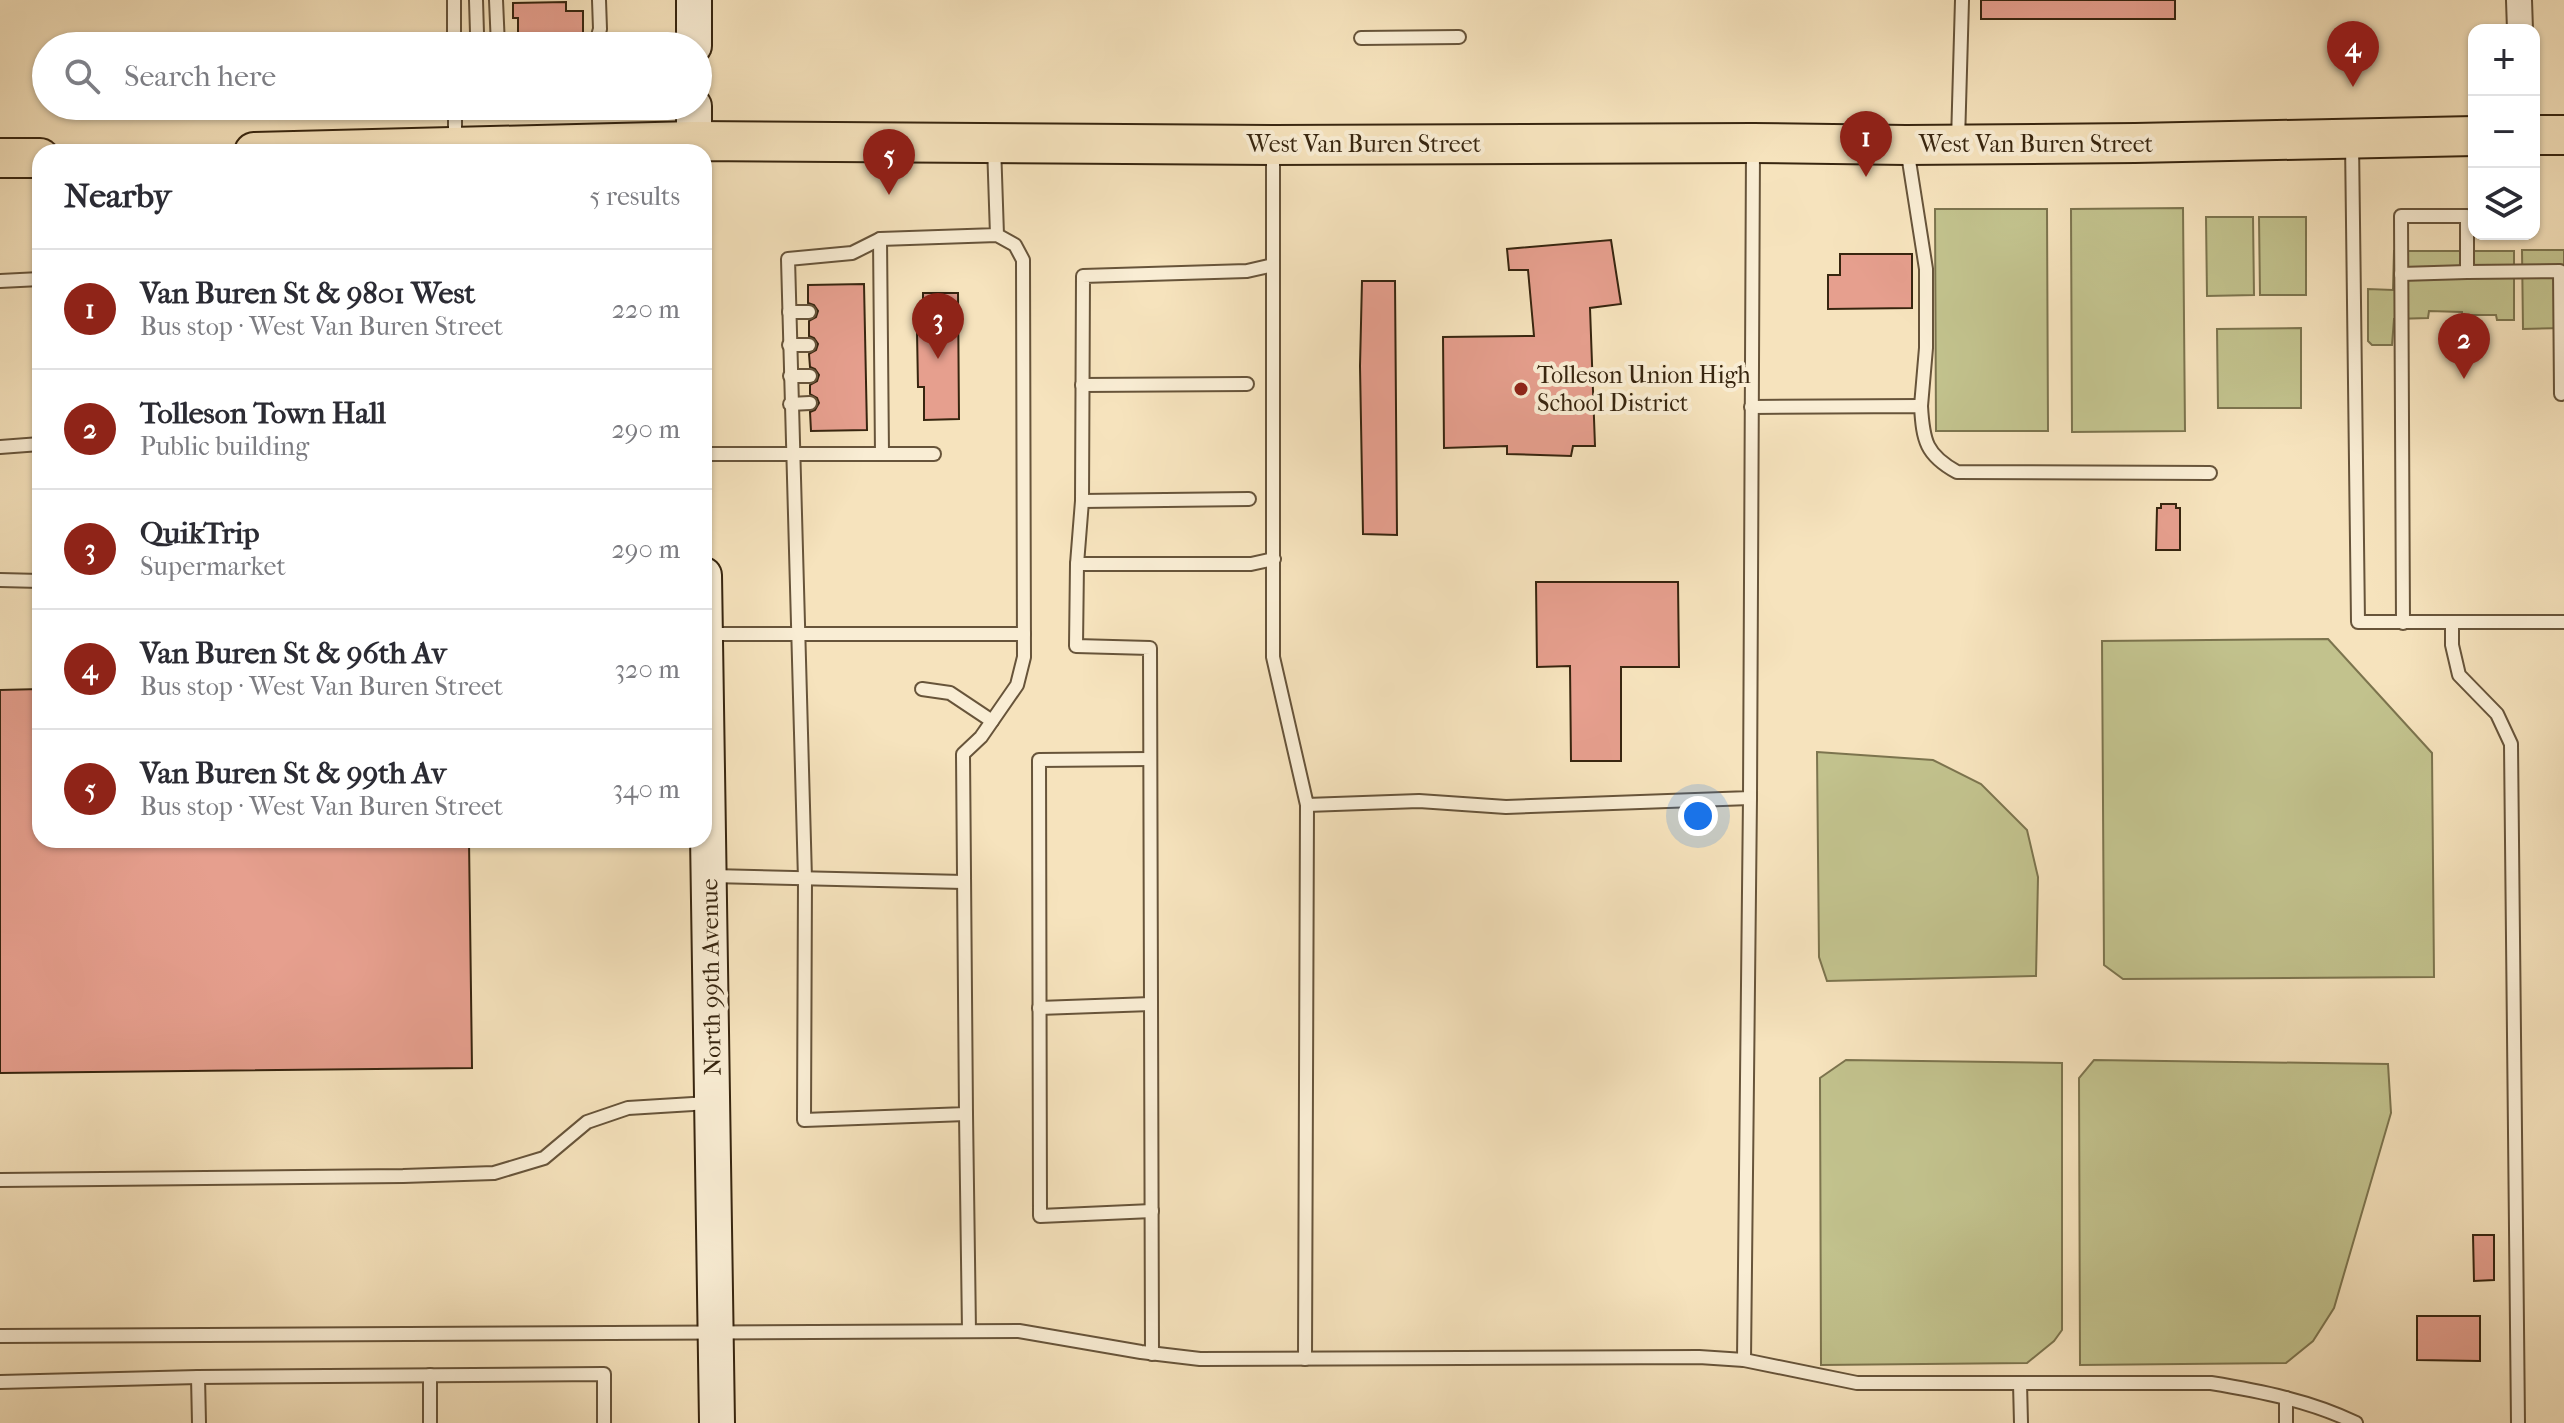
<!DOCTYPE html>
<html lang="en">
<head>
<meta charset="utf-8">
<style>
  :root { --surface:#fff; --page:#f7f7f7; --text:#2b2b33; --muted:#7c7c81; --line:#e1e1e2; --accent:#8f2418 }
  body { margin:0; font-family:"IM FELL French Canon",serif; background:var(--page); color:var(--text) }
  .controls { position:absolute; right:24px; top:24px; display:grid; overflow:hidden; border-radius:16px; box-shadow:0 2px 6px #0004 }
  .controls button { width:72px; height:72px; display:grid; place-items:center; padding:0; border:0; border-bottom:2px solid var(--line); background:var(--surface); color:var(--text); font:40px sans-serif }
  .you { position:absolute; left:1698px; top:816px; width:28px; height:28px; margin:-20px; border:6px solid #fff; border-radius:50%; background:#1a73e8; box-shadow:0 0 0 12px #1a73e833 }
  .badge { display:grid; place-items:center; width:52px; height:52px; border-radius:50%; background:var(--accent); color:#fff; font-size:26px; font-weight:700 }
  .pin { position:absolute; translate:-50% -66px; filter:drop-shadow(0 2px 4px #0008) }
  .pin::after { content:''; position:absolute; top:42px; width:28px; height:24px; background:inherit; clip-path:polygon(0 0,100% 0,50% 100%) }
  .list { margin:0; padding:0; list-style:none }
  h2 { display:flex; justify-content:space-between; align-items:center; height:104px; margin:0; padding:0 32px; font-size:34px }
  h2 small { font-size:26px; font-weight:400; color:var(--muted) }
  .list li { display:grid; grid-template-columns:52px 1fr auto; gap:24px; align-items:center; box-sizing:border-box; height:120px; padding:0 32px; border-top:2px solid var(--line) }
  .list b { display:block; font-size:30px; white-space:nowrap }
  .list p { margin:0; font-size:26px; white-space:nowrap; color:var(--muted) }
  .list em { font-size:26px; font-style:normal; color:var(--muted) }
  .icon { flex:none; width:44px; height:44px; fill:none; stroke:currentColor; stroke-width:2; stroke-linecap:round; stroke-linejoin:round }
  .map { position:relative; flex:none; width:2564px; height:1423px; overflow:hidden }
  .search { position:absolute; background:var(--surface); box-shadow:0 2px 6px #0004; left:32px; top:32px; width:680px; height:88px; display:flex; align-items:center; gap:20px; box-sizing:border-box; padding:0 28px; border-radius:44px; color:var(--muted); font-size:30px }
  .panel { position:absolute; background:var(--surface); box-shadow:0 2px 6px #0004; left:32px; top:144px; width:680px; height:704px; border-radius:24px }
  .map>svg:first-child { display:block }
  .green { fill:#c2c28d; stroke:#7c744e; stroke-width:2 }
  .building { fill:#e69f8e; stroke:#37250f; stroke-width:2 }
  .lines { fill:none; stroke-linecap:round; stroke-linejoin:round }
  .service-casing { stroke:#67543a; stroke-width:16 }
  .minor-casing { stroke:#67543a; stroke-width:28 }
  .secondary-casing { stroke:#37250f; stroke-width:38 }
  .primary-casing { stroke:#37250f; stroke-width:42 }
  .service { stroke:#f9edd4; stroke-width:12 }
  .minor { stroke:#f9edd4; stroke-width:24 }
  .secondary { stroke:#f9edd4; stroke-width:34 }
  .primary { stroke:#f6e3bd; stroke-width:38 }
  .poi-dot { fill:#8f2418; stroke:#f9edd4; stroke-width:3 }
  .labels { text-anchor:middle; stroke-width:8; stroke-linejoin:round; paint-order:stroke }
  .street-label { font-size:24px; fill:#37250f; stroke:#f9edd4 }
  .poi-label { font-size:24px; fill:#37250f; stroke:#f9edd4; text-anchor:start }
</style>
</head>
<body>
<div class="map">
<svg width="2564" height="1423" viewBox="0 0 2564 1423">
  <rect width="100%" height="100%" fill="#f6e3bd"/>
  <filter id="stains"><feTurbulence type="fractalNoise" baseFrequency=".0025" numOctaves="4"/><feColorMatrix values="0 0 0 0 .2 0 0 0 0 .09 0 0 0 0 .02 0 0 0 .5 -.17"/></filter>
  <radialGradient id="worn" r=".72"><stop offset=".6" stop-color="#630" stop-opacity="0"/><stop offset="1" stop-color="#630" stop-opacity=".3"/></radialGradient>
  <g class="green">
    <path d="M 2183,208 L 2185,431 L 2072,432 L 2071,209 Z"/>
    <path d="M 1935,209 L 2047,209 L 2048,431 L 1936,431 Z"/>
    <path d="M 2206,217 L 2253,217 L 2254,295 L 2207,296 Z"/>
    <path d="M 2259,217 L 2306,217 L 2306,295 L 2260,295 Z"/>
    <path d="M 2522,250 L 2564,250 L 2564,328 L 2523,329 Z"/>
    <path d="M 2394,251 L 2514,251 L 2514,320 L 2497,320 L 2496,315 L 2462,315 L 2462,312 L 2429,311 L 2428,318 L 2394,319 L 2392,345 L 2372,345 L 2368,341 L 2368,289 L 2393,290 Z"/>
    <path d="M 2301,328 L 2301,408 L 2218,408 L 2217,329 Z"/>
    <path d="M 2328,639 L 2432,753 L 2434,977 L 2123,979 L 2104,965 L 2102,641 Z"/>
    <path d="M 1817,752 L 1933,760 L 1981,784 L 2027,830 L 2038,877 L 2036,976 L 1827,981 L 1819,957 Z"/>
    <path d="M 1846,1060 L 2062,1063 L 2062,1330 L 2054,1341 L 2027,1363 L 1821,1365 L 1820,1078 Z"/>
    <path d="M 2094,1060 L 2388,1064 L 2391,1113 L 2334,1308 L 2313,1341 L 2286,1363 L 2080,1365 L 2079,1078 Z"/>
  </g>
  <g class="building">
    <rect x="1981" y="0" width="194" height="19"/>
    <path d="M 566,2 L 566,11 L 583,11 L 583,43 L 518,46 L 518,18 L 513,18 L 513,3 Z"/>
    <path d="M 1611,240 L 1621,304 L 1590,308 L 1595,446 L 1573,446 L 1571,456 L 1507,454 L 1507,446 L 1444,448 L 1443,337 L 1534,336 L 1528,270 L 1509,270 L 1507,249 Z"/>
    <path d="M 1840,254 L 1912,254 L 1912,308 L 1828,309 L 1828,275 L 1840,275 Z"/>
    <path d="M 1362,281 L 1395,281 L 1397,535 L 1363,534 L 1360,366 Z"/>
    <path d="M 864,284 L 867,430 L 811,431 L 810,412 L 815,410 L 819,403 L 817,398 L 810,394 L 810,385 L 817,381 L 819,375 L 815,369 L 810,367 L 809,354 L 816,350 L 818,344 L 814,338 L 809,336 L 809,321 L 816,317 L 818,311 L 814,305 L 808,303 L 808,285 Z"/>
    <path d="M 923,293 L 958,293 L 959,419 L 924,420 L 924,387 L 918,387 L 917,331 L 923,331 Z"/>
    <path d="M 2161,504 L 2176,504 L 2176,508 L 2180,508 L 2180,550 L 2156,550 L 2157,508 L 2161,508 Z"/>
    <path d="M 1536,582 L 1678,582 L 1679,667 L 1621,667 L 1621,761 L 1571,761 L 1570,666 L 1537,667 Z"/>
    <path d="M 40,689 L 40,840 L 469,840 L 472,1068 L 0,1073 L 0,690 Z"/>
    <path d="M 2473,1235 L 2494,1235 L 2494,1280 L 2474,1281 Z"/>
    <path d="M 2417,1316 L 2480,1316 L 2480,1361 L 2417,1360 Z"/>
  </g>
  <g class="lines">
    <defs>
      <g id="service">
        <path d="M 454,0 L 454,46"/>
        <path d="M 476,0 L 477,33 L 481,46"/>
        <path d="M 496,0 L 498,46"/>
        <path d="M 1361,38 L 1459,37"/>
        <path d="M 595,46 L 600,29 L 599,0"/>
        <path d="M 455,106 L 455,143"/>
        <path d="M 1958,141 L 1962,0"/>
        <path d="M 2352,142 L 2358,622 L 2564,622"/>
        <path d="M 994,145 L 997,235 L 880,239 L 852,253 L 788,259 L 805,879 L 804,1120 L 966,1114 L 963,754 L 981,737 L 1017,685 L 1024,657 L 1023,260 L 1015,245 L 997,235"/>
        <path d="M 1273,148 L 1273,657 L 1307,805 L 1419,801 L 1506,807 L 1750,798 L 1753,149"/>
        <path d="M 1907,148 L 1926,269 L 1926,348 L 1921,406"/>
        <path d="M 2401,274 L 2467,272"/>
        <path d="M 0,281 L 40,279"/>
        <path d="M 789,312 L 809,312"/>
        <path d="M 789,345 L 809,345"/>
        <path d="M 790,376 L 810,376"/>
        <path d="M 1082,385 L 1247,384"/>
        <path d="M 790,404 L 810,403"/>
        <path d="M 1751,407 L 1921,406 C 1923,441 1926,455 1957,472 L 2210,473"/>
        <path d="M 0,447 L 40,444"/>
        <path d="M 704,454 L 882,454 L 880,239"/>
        <path d="M 882,454 L 934,454"/>
        <path d="M 1249,499 L 1082,501 L 1083,276 L 1247,271 L 1273,265"/>
        <path d="M 1082,501 L 1077,564 L 1251,564 L 1274,559"/>
        <path d="M 1077,564 L 1076,646 L 1150,648 L 1152,1354"/>
        <path d="M 0,580 L 40,581"/>
        <path d="M 2403,623 L 2401,216 L 2467,216 L 2467,272 L 2560,271 L 2561,394"/>
        <path d="M 2452,624 L 2452,645 L 2459,675 L 2497,714 L 2511,744 L 2518,1423"/>
        <path d="M 708,634 L 1024,634"/>
        <path d="M 922,689 L 950,693 L 992,721"/>
        <path d="M 1150,759 L 1039,760 L 1040,1216 L 1152,1211"/>
        <path d="M 712,876 L 964,882"/>
        <path d="M 1039,1008 L 1151,1004"/>
        <path d="M 966,1114 L 969,1331"/>
        <path d="M 0,1180 L 403,1176 L 494,1173 L 544,1158 L 587,1122 L 628,1108 L 709,1103"/>
        <path d="M 0,1336 L 1019,1331 L 1141,1352 L 1200,1359 L 1699,1357 L 1744,1360 L 1857,1383 L 2211,1383 C 2260,1391 2311,1401 2356,1423"/>
        <path d="M 1305,1359 L 1307,805"/>
        <path d="M 1744,1360 L 1750,798"/>
        <path d="M 430,1375 L 430,1423"/>
        <path d="M 198,1377 L 199,1423"/>
        <path d="M 0,1382 L 198,1377 L 604,1374 L 604,1423"/>
        <path d="M 2020,1383 L 2021,1423"/>
        <path d="M 2286,1398 L 2286,1423"/>
      </g>
      <path id="minor" d="M 2519,0 L 2520,30"/>
      <g id="secondary">
        <path d="M 694,46 L 694,0"/>
        <path d="M 694,106 L 694,152"/>
        <path d="M 704,575 L 717,1423"/>
      </g>
      <g id="primary">
        <path d="M 2534,135 L 2564,135"/>
        <path d="M 254,152 L 694,141 L 1273,145 L 1753,143 L 1906,145 L 2135,143 L 2474,136"/>
        <path d="M 0,158 L 40,158"/>
      </g>
    </defs>
    <use href="#service" class="service-casing"/>
    <use href="#minor" class="minor-casing"/>
    <use href="#secondary" class="secondary-casing"/>
    <use href="#primary" class="primary-casing"/>
    <use href="#service" class="service"/>
    <use href="#minor" class="minor"/>
    <use href="#secondary" class="secondary"/>
    <use href="#primary" class="primary"/>
  </g>
  <circle class="poi-dot" cx="1521" cy="389" r="8"/>
  <g class="labels">
    <g class="street-label">
      <text x="1364" y="152">West Van Buren Street</text>
      <text x="2036" y="152">West Van Buren Street</text>
      <text transform="translate(711 977) rotate(-91)" y="8">North 99th Avenue</text>
    </g>
    <g class="poi-label">
      <text x="1537" y="383">Tolleson Union High<tspan x="1537" dy="28">School District</tspan></text>
    </g>
  </g>
  <rect width="100%" height="100%" filter="url(#stains)"/>
  <rect width="100%" height="100%" fill="url(#worn)"/>
</svg>
<div class="controls">
<button>+</button>
<button>−</button>
<button><svg class="icon" aria-label="layers" viewBox="0 0 24 24"><path d="M12 4l9 5-9 5-9-5zM3 14l9 5 9-5"/></svg></button>
</div>
<div class="you"></div>
<div class="pin badge" style="left:1866px;top:177px">1</div>
<div class="pin badge" style="left:2464px;top:379px">2</div>
<div class="pin badge" style="left:938px;top:359px">3</div>
<div class="pin badge" style="left:2353px;top:87px">4</div>
<div class="pin badge" style="left:889px;top:195px">5</div>
<div class="search"><svg class="icon" aria-label="search" viewBox="0 0 24 24"><circle cx="10" cy="10" r="6"/><path d="M15 15l6 6"/></svg>Search here</div>
<section class="panel">
<h2>Nearby<small>5 results</small></h2>
<ul class="list">
<li><span class="badge">1</span><div><b>Van Buren St &amp; 9801 West</b><p>Bus stop · West Van Buren Street</p></div><em>220 m</em></li>
<li><span class="badge">2</span><div><b>Tolleson Town Hall</b><p>Public building</p></div><em>290 m</em></li>
<li><span class="badge">3</span><div><b>QuikTrip</b><p>Supermarket</p></div><em>290 m</em></li>
<li><span class="badge">4</span><div><b>Van Buren St &amp; 96th Av</b><p>Bus stop · West Van Buren Street</p></div><em>320 m</em></li>
<li><span class="badge">5</span><div><b>Van Buren St &amp; 99th Av</b><p>Bus stop · West Van Buren Street</p></div><em>340 m</em></li>
</ul>
</section>
</div>
</body>
</html>
